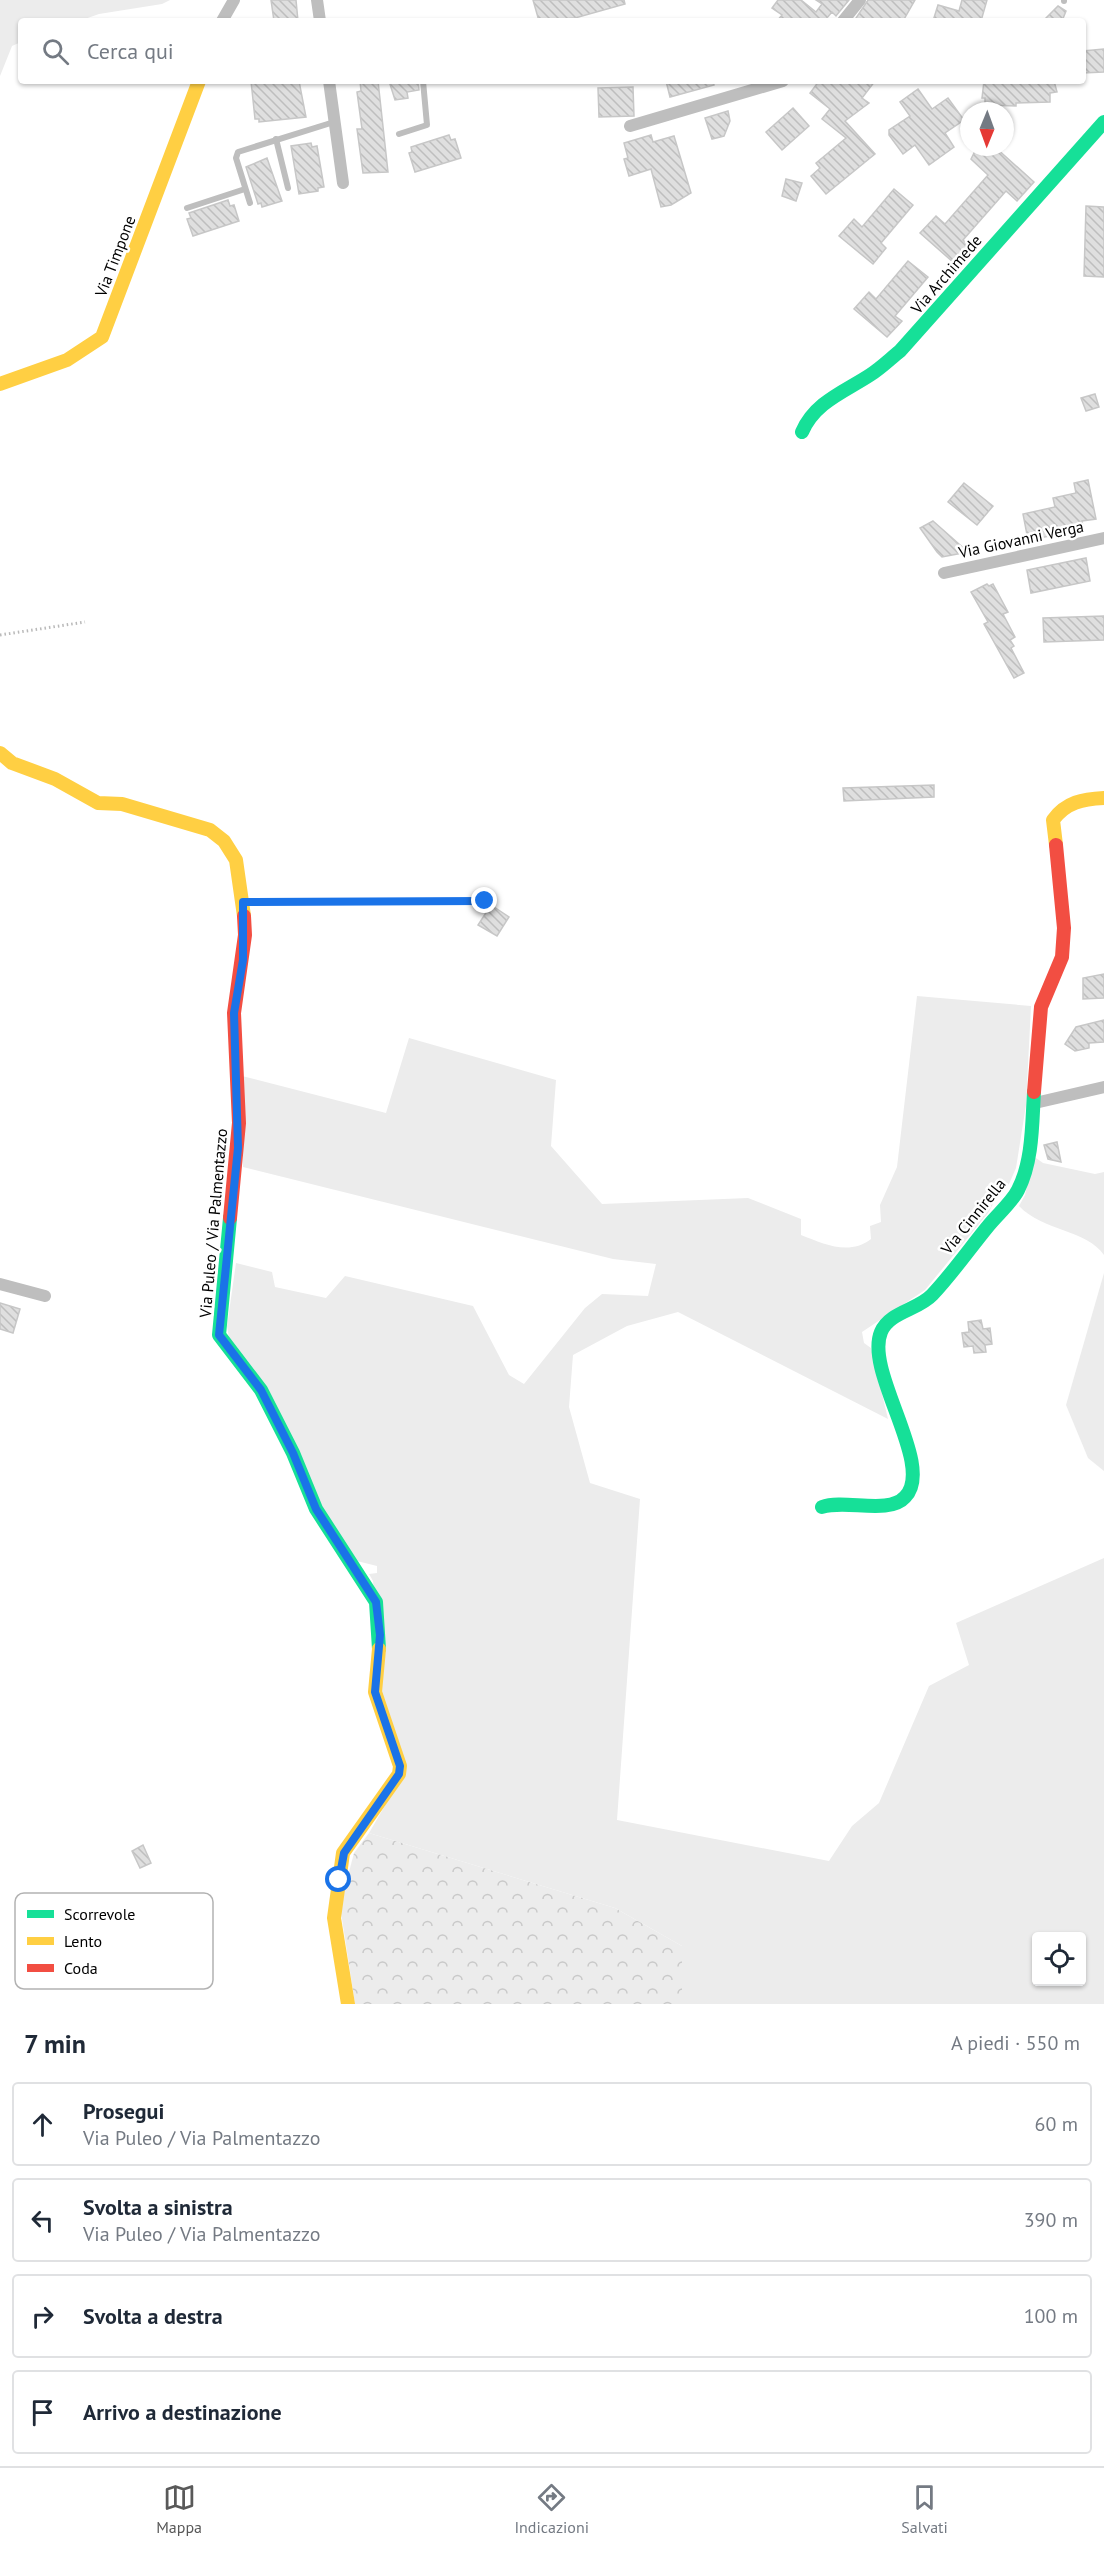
<!DOCTYPE html>
<html lang="it">
<head>
<meta charset="utf-8">
<style>
  :root { --surface:#fff; --page:#f6f6f7; --text:#1f2937; --muted:#747a83; --line:#e0e1e3; --accent:#595959 }
  body { margin:0; font-family:"PT Sans",sans-serif; background:var(--page); color:var(--text) }
  .controls { position:absolute; right:18px; bottom:18px; display:grid; overflow:hidden; border-radius:6px; box-shadow:0 2px 4px #0004 }
  .controls button { width:54px; height:54px; display:grid; place-items:center; padding:0; border:0; border-bottom:2px solid var(--line); background:var(--surface); color:var(--text); font:30px sans-serif }
  .compass { position:absolute; left:960px; top:102px; width:54px; height:54px; border-radius:50%; background:var(--surface); box-shadow:0 2px 4px #0004; rotate:181deg }
  .stop { position:absolute; width:18px; height:18px; margin:-14px; border:4px solid #1a73e8; border-radius:50%; background:#fff }
  .stop.end { background:#1a73e8; border-color:#fff; box-shadow:0 2px 6px #0008 }
  .list { margin:0; padding:0; list-style:none }
  h2 { display:flex; justify-content:space-between; align-items:center; height:78px; margin:0; padding:0 24px; font-size:26px }
  h2 small { font-size:20px; font-weight:400; color:var(--muted) }
  .list li { display:grid; grid-template-columns:39px 1fr auto; gap:18px; align-items:center; box-sizing:border-box; height:84px; margin:0 12px 12px; padding:0 12px; border:2px solid var(--line); border-radius:6px }
  .list b { display:block; font-size:22px; white-space:nowrap }
  .list p { margin:0; font-size:20px; white-space:nowrap; color:var(--muted) }
  .list em { font-size:20px; font-style:normal; color:var(--muted) }
  .icon { flex:none; width:33px; height:33px; fill:none; stroke:currentColor; stroke-width:2; stroke-linecap:round; stroke-linejoin:round }
  .map { position:relative; flex:none; width:1104px; height:2004px; overflow:hidden }
  .search { position:absolute; background:var(--surface); box-shadow:0 2px 4px #0004; left:18px; right:18px; top:18px; height:66px; display:flex; align-items:center; gap:15px; box-sizing:border-box; padding:0 21px; border-radius:6px; color:var(--muted); font-size:22px }
  .sheet { height:462px; background:var(--surface) }
  nav { display:flex; justify-content:space-around; align-items:center; box-sizing:border-box; height:84px; border-top:2px solid var(--line); background:var(--surface); font-size:16px; color:var(--muted) }
  nav a { display:grid; justify-items:center; gap:3px }
  nav .on { color:var(--accent) }
  .map>svg:first-child { display:block }
  .grass { fill:#ececec; fill-rule:evenodd }
  .forest { fill:url(#forest-crowns) }
  .building { fill:url(#building-back-hatch); stroke:#c7c7c7; stroke-width:1.5 }
  .lines { fill:none; stroke-linecap:round; stroke-linejoin:round }
  .path { stroke:#b9b9b9; stroke-width:3; stroke-dasharray:1.5 3; stroke-linecap:butt }
  .lane { stroke:#bebebe; stroke-width:6 }
  .street { stroke:#bebebe; stroke-width:12 }
  .fast { stroke:#16e098; stroke-width:14 }
  .slow { stroke:#ffcf43; stroke-width:14 }
  .jam { stroke:#f24e42; stroke-width:14 }
  .route { stroke:#1a73e8; stroke-width:8 }
  .labels { text-anchor:middle; stroke-width:5; stroke-linejoin:round; paint-order:stroke }
  .street-label { font-size:16px; fill:#000; stroke:#fff }
  .key { fill:#fff; stroke:#b2b2b2; stroke-width:1.5 }
  .key-label { font-size:16px; fill:#000 }
</style>
</head>
<body>
<div class="map">
<svg width="1104" height="2004" viewBox="0 0 1104 2004">
  <defs>
    <pattern id="forest-crowns" width="20" height="18" patternUnits="userSpaceOnUse" patternTransform="scale(1.5)"><rect width="20" height="18" fill="#ececec"/><path d="M2 6a3 3 0 1 1 6 0M12 15a3 3 0 1 1 6 0" fill="none" stroke="#c9c9c9"/></pattern>
    <pattern id="building-back-hatch" width="6" height="6" patternUnits="userSpaceOnUse" patternTransform="scale(1.5)"><rect width="6" height="6" fill="#dfdfdf"/><path d="M-1 5l2 2M0 0l6 6M5-1l2 2" fill="none" stroke="#bebebe"/></pattern>
  </defs>
  <rect width="100%" height="100%" fill="#fff"/>
  <g class="grass">
    <path d="M 0,0 L 170,0 L 162,4 L 99,14 L 79,21 L 21,21 L 21,42 L 12,46 L 0,76 Z"/>
    <path d="M 917,996 L 1031,1006 L 1026,1105 L 1016,1168 L 1009,1184 L 997,1197 L 988,1213 L 925,1290 L 862,1332 L 864,1343 L 871,1348 L 888,1419 L 678,1312 L 627,1326 L 573,1355 L 569,1407 L 590,1483 L 640,1499 L 617,1820 L 829,1861 L 852,1826 L 879,1803 L 929,1686 L 969,1665 L 956,1623 L 1104,1558 L 1104,2004 L 682,2004 L 682,1946 L 615,1908 L 369,1833 L 401,1778 L 383,1704 L 373,1581 L 369,1574 L 377,1573 L 377,1566 L 357,1561 L 322,1508 L 230,1344 L 227,1326 L 236,1263 L 272,1272 L 275,1287 L 326,1298 L 345,1276 L 473,1306 L 509,1375 L 524,1384 L 585,1308 L 602,1294 L 648,1296 L 656,1264 L 613,1259 L 243,1167 L 242,1076 L 386,1113 L 409,1038 L 556,1080 L 551,1146 L 602,1204 L 748,1198 L 801,1219 L 801,1235 C 824,1244 849,1256 871,1239 L 870,1226 L 881,1222 L 880,1205 L 897,1167 ZM 1036,1936 L 1082,1936 L 1082,1982 L 1036,1982 Z"/>
    <path d="M 1033,1156 L 1043,1163 L 1095,1174 L 1104,1172 L 1104,1255 C 1087,1230 1043,1231 1019,1206 L 1025,1195 Z"/>
    <path d="M 1104,1273 L 1104,1471 L 1088,1458 L 1066,1405 Z"/>
  </g>
  <path class="forest" d="M 369,1833 L 615,1908 L 682,1946 L 682,2004 L 355,2004 L 340,1906 L 354,1853 Z"/>
  <g class="building">
    <path d="M 271,0 L 296,0 L 298,21 L 274,21 Z"/>
    <path d="M 533,0 L 624,0 L 625,4 L 575,18 L 539,21 Z"/>
    <path d="M 778,0 L 801,0 L 816,12 L 822,4 L 816,0 L 849,0 L 836,16 L 832,12 L 826,19 L 828,21 L 777,21 L 782,15 L 772,8 Z"/>
    <path d="M 868,0 L 915,0 L 903,21 L 860,21 L 856,18 Z"/>
    <path d="M 962,0 L 987,0 L 981,21 L 933,21 L 938,5 L 959,11 Z"/>
    <path d="M 1058,6 L 1066,11 L 1062,21 L 1043,21 Z"/>
    <path d="M 1104,49 L 1104,72 L 1083,73 L 1083,51 Z"/>
    <path d="M 251,81 L 299,81 L 306,117 L 259,122 L 259,119 L 255,119 Z"/>
    <path d="M 360,81 L 378,81 L 388,172 L 363,173 L 357,129 L 362,129 L 357,92 L 361,91 Z"/>
    <path d="M 389,81 L 418,81 L 419,90 L 407,92 L 408,98 L 395,100 Z"/>
    <path d="M 666,81 L 713,81 L 714,85 L 670,97 Z"/>
    <path d="M 819,81 L 875,81 L 862,98 L 869,103 L 845,121 L 875,154 L 826,194 L 811,176 L 820,168 L 816,163 L 846,138 L 822,119 L 830,109 L 810,93 Z"/>
    <path d="M 984,81 L 1054,81 L 1057,92 L 1050,93 L 1050,102 L 1016,103 L 1016,106 L 985,105 L 985,98 L 982,98 Z"/>
    <path d="M 633,87 L 634,116 L 599,117 L 598,88 Z"/>
    <path d="M 918,89 L 932,109 L 948,98 L 964,120 L 945,133 L 954,147 L 929,165 L 915,145 L 903,154 L 889,135 L 889,130 L 910,116 L 900,102 Z"/>
    <path d="M 793,108 L 809,126 L 782,150 L 766,132 Z"/>
    <path d="M 728,111 L 730,121 L 724,136 L 712,139 L 705,118 Z"/>
    <path d="M 449,135 L 451,140 L 455,139 L 461,158 L 415,172 L 409,153 L 412,152 L 411,147 Z"/>
    <path d="M 651,135 L 653,142 L 674,136 L 691,193 L 671,205 L 661,207 L 651,169 L 629,176 L 624,159 L 628,158 L 624,143 Z"/>
    <path d="M 311,143 L 312,147 L 317,146 L 324,187 L 318,188 L 318,191 L 299,194 L 291,146 Z"/>
    <path d="M 977,147 L 995,147 L 1034,182 L 1017,201 L 1006,191 L 963,240 L 969,246 L 954,263 L 920,233 L 936,216 L 945,224 L 988,175 L 971,159 Z"/>
    <path d="M 267,158 L 282,201 L 262,207 L 261,203 L 258,204 L 246,167 Z"/>
    <path d="M 786,179 L 802,183 L 796,201 L 782,196 Z"/>
    <path d="M 894,189 L 913,205 L 881,243 L 886,248 L 873,264 L 839,236 L 854,219 L 862,227 Z"/>
    <path d="M 228,200 L 230,206 L 234,205 L 239,221 L 193,236 L 187,219 L 191,218 L 189,213 Z"/>
    <path d="M 1086,206 L 1104,207 L 1104,277 L 1084,276 Z"/>
    <path d="M 908,261 L 928,277 L 895,316 L 902,321 L 887,337 L 854,309 L 869,292 L 876,299 Z"/>
    <path d="M 1095,394 L 1099,407 L 1086,411 L 1081,398 Z"/>
    <path d="M 1088,480 L 1096,519 L 1082,521 L 1084,532 L 1062,537 L 1061,534 L 1028,540 L 1023,514 L 1055,507 L 1053,498 L 1076,493 L 1074,483 Z"/>
    <path d="M 964,483 L 993,506 L 977,525 L 948,502 Z"/>
    <path d="M 933,521 L 968,552 L 942,557 L 937,552 L 920,528 Z"/>
    <path d="M 1086,558 L 1090,581 L 1031,593 L 1027,570 Z"/>
    <path d="M 987,584 L 989,586 L 993,584 L 1008,612 L 1003,614 L 1015,637 L 1010,640 L 1014,646 L 1011,648 L 1024,673 L 1014,678 L 984,624 L 988,622 L 971,592 Z"/>
    <path d="M 1104,616 L 1104,640 L 1044,642 L 1043,618 Z"/>
    <path d="M 934,785 L 934,797 L 844,801 L 843,788 Z"/>
    <path d="M 491,905 L 509,917 L 497,936 L 478,925 Z"/>
    <path d="M 1104,974 L 1104,998 L 1083,999 L 1083,978 Z"/>
    <path d="M 1104,1020 L 1104,1042 L 1089,1043 L 1089,1048 L 1075,1051 L 1065,1044 L 1076,1027 Z"/>
    <path d="M 1057,1142 L 1061,1162 L 1048,1159 L 1044,1145 Z"/>
    <path d="M 0,1303 L 20,1309 L 13,1333 L 0,1329 Z"/>
    <path d="M 981,1320 L 983,1329 L 990,1328 L 992,1344 L 985,1345 L 986,1352 L 974,1353 L 973,1346 L 964,1347 L 962,1333 L 969,1332 L 968,1322 Z"/>
    <path d="M 143,1845 L 151,1863 L 140,1868 L 132,1851 Z"/>
  </g>
  <g class="lines">
    <g class="path">
      <path d="M 0,635 L 85,622"/>
      <path d="M 261,903 L 485,901"/>
    </g>
    <g class="lane">
      <path d="M 1064,1 L 1064,0"/>
      <path d="M 408,21 L 416,21"/>
      <path d="M 399,134 L 427,125 L 423,81"/>
      <path d="M 276,139 L 288,188"/>
      <path d="M 250,203 L 236,158 L 238,152 L 334,122"/>
      <path d="M 187,208 L 245,189"/>
    </g>
    <g class="street">
      <path d="M 317,0 L 320,21"/>
      <path d="M 222,21 L 234,0"/>
      <path d="M 843,21 L 860,0"/>
      <path d="M 329,81 L 343,183"/>
      <path d="M 630,126 L 783,81"/>
      <path d="M 944,573 L 1104,538"/>
      <path d="M 1035,1103 L 1104,1087"/>
      <path d="M 0,1284 L 45,1296"/>
    </g>
    <g class="fast">
      <path d="M 802,432 C 815,402 844,392 870,375 C 881,368 890,359 900,351 L 1104,122"/>
      <path d="M 230,1218 L 219,1335 L 261,1390 L 293,1453 L 316,1509 L 376,1602 L 379,1649"/>
      <path d="M 822,1507 C 845,1499 889,1515 905,1497 C 936,1466 864,1372 881,1332 C 889,1312 918,1310 932,1295 C 952,1274 970,1248 989,1225 C 998,1214 1012,1202 1018,1190 C 1033,1161 1032,1123 1034,1092"/>
    </g>
    <g class="slow">
      <path d="M 0,384 L 67,360 L 102,337 L 199,81"/>
      <path d="M 0,753 L 12,763 L 55,779 L 98,803 L 122,804 L 210,830 L 224,841 L 236,860 L 244,916"/>
      <path d="M 1056,845 L 1053,820 C 1066,802 1083,799 1104,798"/>
      <path d="M 348,2004 L 334,1918 L 343,1853 L 399,1774 L 400,1766 L 375,1692 L 379,1649"/>
    </g>
    <g class="jam">
      <path d="M 1034,1092 L 1041,1007 L 1062,957 L 1064,928 L 1056,845"/>
      <path d="M 230,1218 L 239,1123 L 234,1013 L 245,935 L 244,916"/>
    </g>
  </g>
  <g class="lines">
    <path class="route" d="M 339,1880 L 344,1853 L 399,1774 L 400,1766 L 375,1692 L 380,1635 L 376,1602 L 316,1509 L 293,1453 L 261,1390 L 219,1335 L 238,1148 L 234,1013 L 243,960 L 243,902 L 485,901"/>
  </g>
  <g class="labels">
    <g class="street-label">
      <text transform="translate(115 256) rotate(-69)" y="6">Via Timpone</text>
      <text transform="translate(946 274) rotate(-49)" y="6">Via Archimede</text>
      <text transform="translate(1021 539) rotate(-12)" y="6">Via Giovanni Verga</text>
      <text transform="translate(973 1216) rotate(-51)" y="6">Via Cinnirella</text>
      <text transform="translate(213 1223) rotate(-85)" y="6">Via Puleo / Via Palmentazzo</text>
    </g>
  </g>
  <rect x="15" y="1893" width="198" height="96" rx="9" class="key"/>
  <rect x="27" y="1910" width="27" height="8" fill="#16e098"/>
  <rect x="27" y="1937" width="27" height="8" fill="#ffcf43"/>
  <rect x="27" y="1964" width="27" height="8" fill="#f24e42"/>
  <g class="key-label">
    <text x="64" y="1920">Scorrevole</text>
    <text x="64" y="1947">Lento</text>
    <text x="64" y="1974">Coda</text>
  </g>
</svg>
<div class="controls">
<button><svg class="icon" aria-label="locate" viewBox="0 0 24 24"><circle cx="12" cy="12" r="6"/><path d="M12 2v4M12 18v4M2 12h4M18 12h4"/></svg></button>
</div>
<svg class="compass" viewBox="-18 -18 36 36"><path d="M0-13l5 13h-10z" fill="#e53935"/><path d="M0 13l5-13h-10z" fill="#747a83"/></svg>
<div class="stop" style="left:339px;top:1880px"></div>
<div class="stop end" style="left:485px;top:901px"></div>
<div class="search"><svg class="icon" aria-label="search" viewBox="0 0 24 24"><circle cx="10" cy="10" r="6"/><path d="M15 15l6 6"/></svg>Cerca qui</div>
</div>
<section class="sheet">
<h2>7 min<small>A piedi · 550 m</small></h2>
<ul class="list">
<li><svg class="icon" aria-label="ahead" viewBox="0 0 24 24"><path d="M12 20V5M6 11l6-6 6 6"/></svg><div><b>Prosegui</b><p>Via Puleo / Via Palmentazzo</p></div><em>60 m</em></li>
<li><svg class="icon" aria-label="left" viewBox="0 0 24 24"><path d="M17 20v-9H6M10 6l-5 5 5 5"/></svg><div><b>Svolta a sinistra</b><p>Via Puleo / Via Palmentazzo</p></div><em>390 m</em></li>
<li><svg class="icon" aria-label="right" viewBox="0 0 24 24"><path d="M7 20v-9h11M14 6l5 5-5 5"/></svg><div><b>Svolta a destra</b></div><em>100 m</em></li>
<li><svg class="icon" aria-label="arrive" viewBox="0 0 24 24"><path d="M6 21V4h12l-3 4 3 4H6"/></svg><div><b>Arrivo a destinazione</b></div></li>
</ul>
</section>
<nav>
<a class="on"><svg class="icon" aria-label="map" viewBox="0 0 24 24"><path d="M3 6l6-2 6 2 6-2v14l-6 2-6-2-6 2zM9 4v14M15 6v14"/></svg>Mappa</a>
<a><svg class="icon" aria-label="directions" viewBox="0 0 24 24"><path d="M12 3l9 9-9 9-9-9zM9 14v-3h6M13 9l2 2-2 2"/></svg>Indicazioni</a>
<a><svg class="icon" aria-label="saved" viewBox="0 0 24 24"><path d="M7 4h10v16l-5-4-5 4z"/></svg>Salvati</a>
</nav>
</body>
</html>
